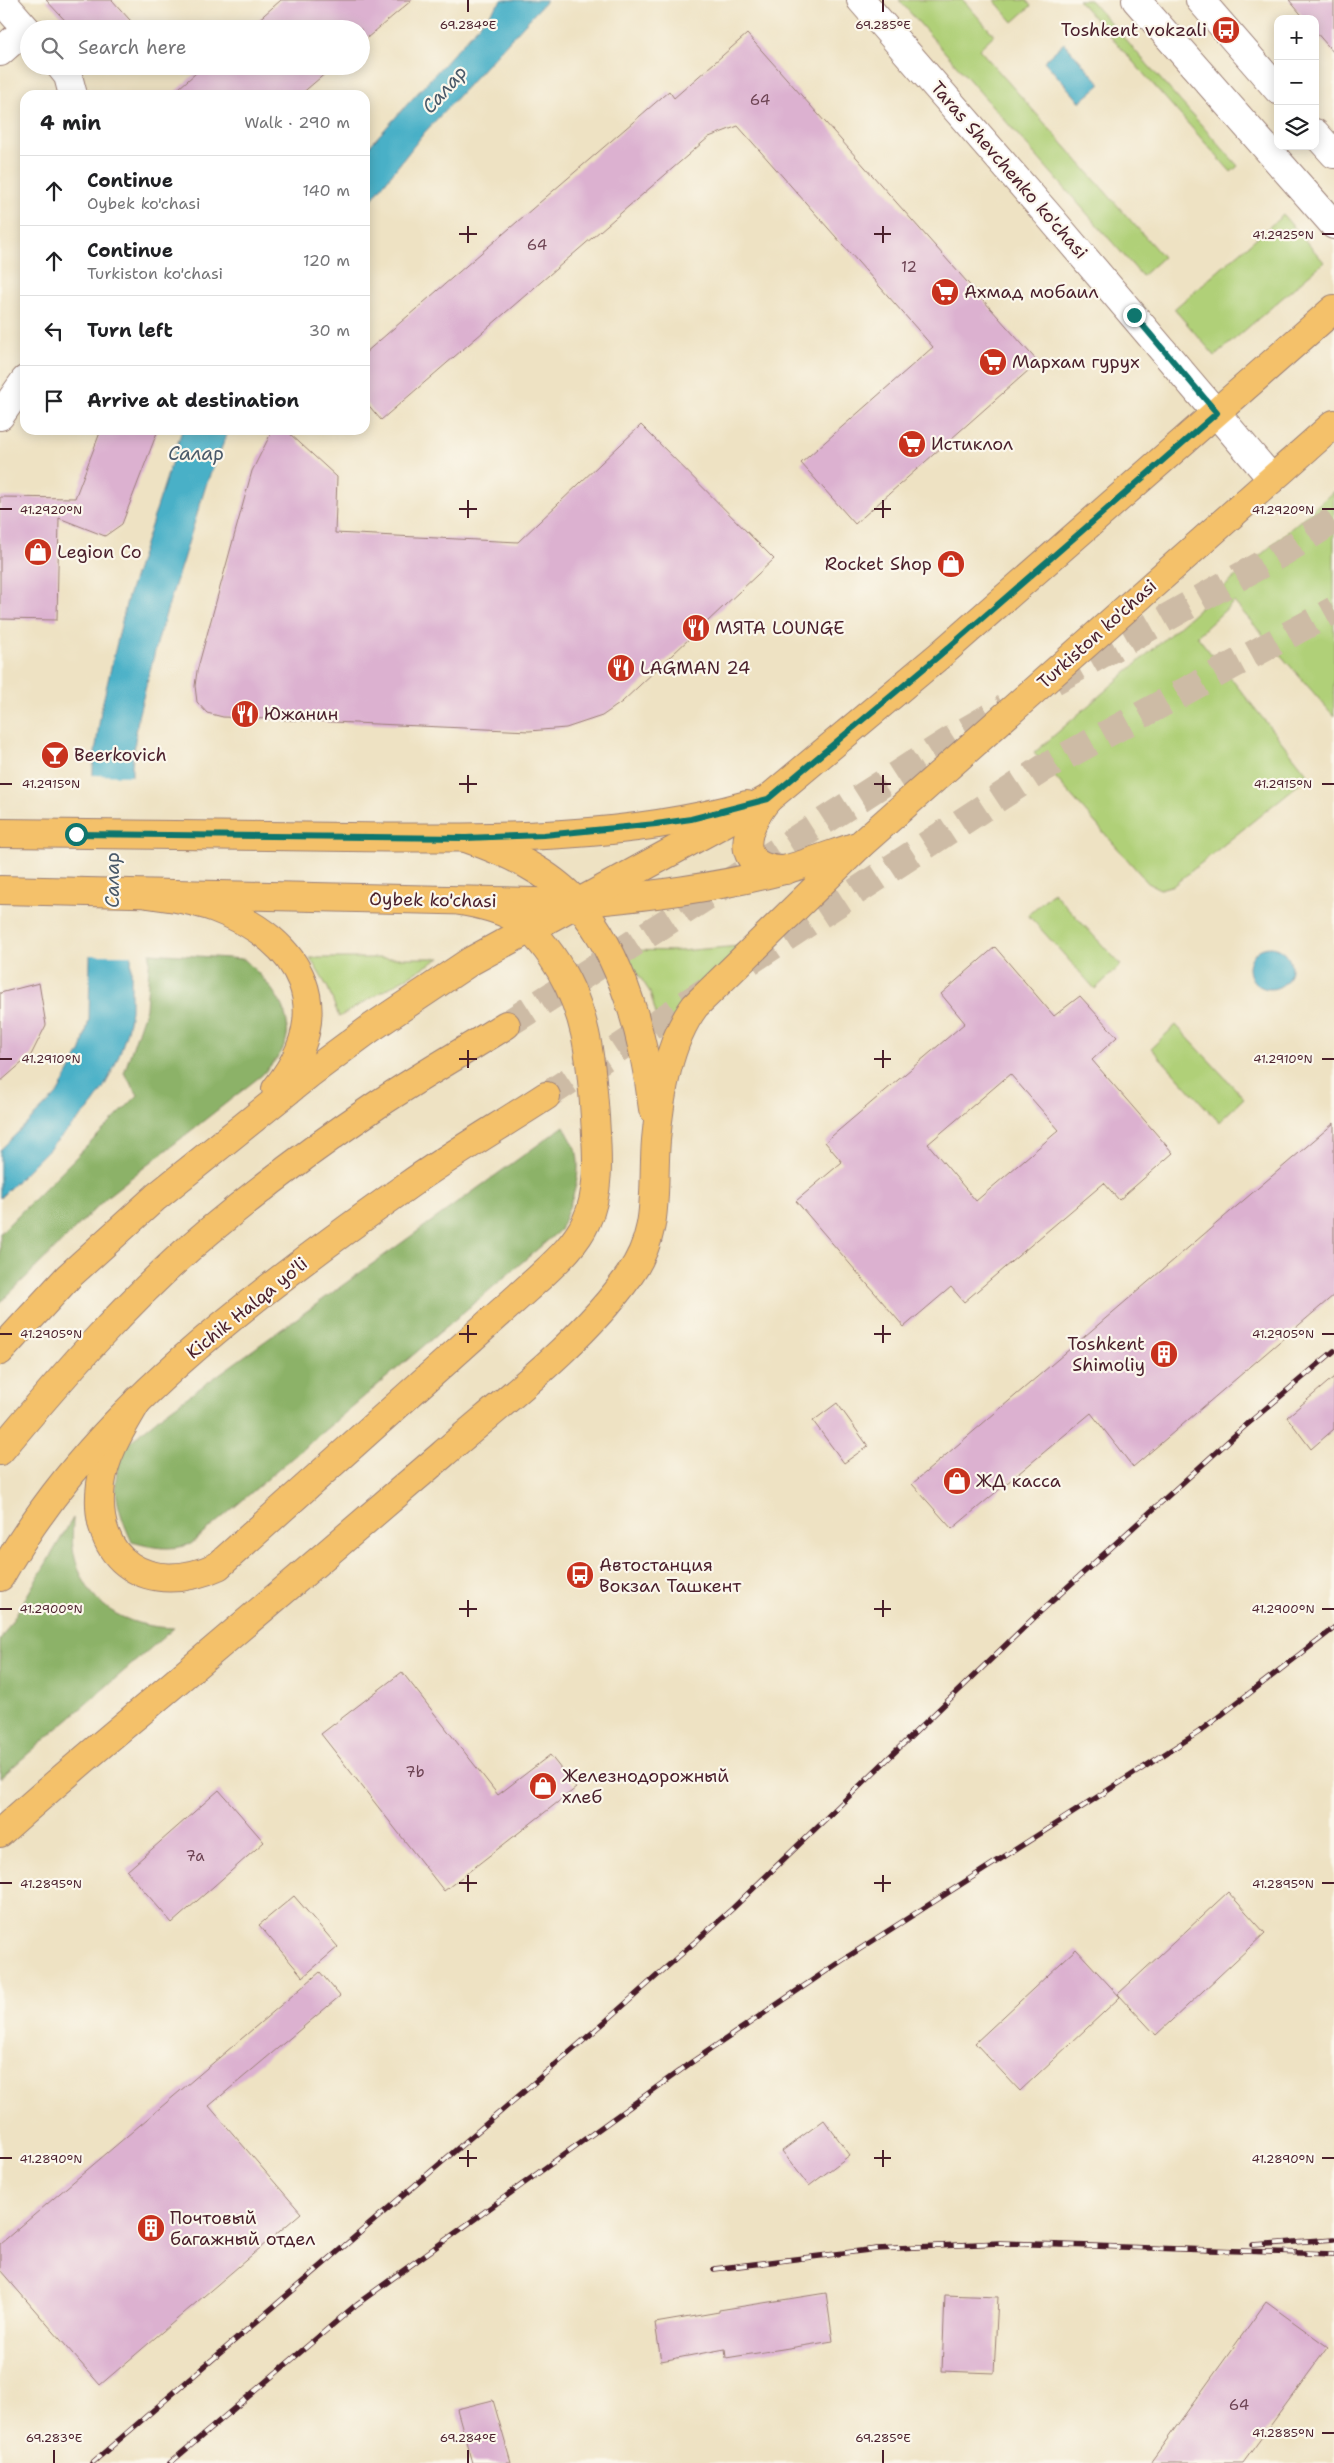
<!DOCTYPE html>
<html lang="en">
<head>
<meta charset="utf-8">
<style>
  :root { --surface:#fff; --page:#f2f2f2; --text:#202124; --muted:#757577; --line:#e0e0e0 }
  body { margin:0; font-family:"Shantell Sans",sans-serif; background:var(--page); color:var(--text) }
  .controls { position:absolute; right:15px; top:15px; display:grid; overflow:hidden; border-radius:10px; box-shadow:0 2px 12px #0003 }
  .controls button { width:45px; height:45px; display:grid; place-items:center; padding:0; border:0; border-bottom:1px solid var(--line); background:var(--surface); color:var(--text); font:25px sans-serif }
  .stop { position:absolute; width:15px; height:15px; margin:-11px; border:4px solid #0f766e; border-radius:50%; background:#fff }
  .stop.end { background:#0f766e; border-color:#fff; box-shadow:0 1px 5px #0008 }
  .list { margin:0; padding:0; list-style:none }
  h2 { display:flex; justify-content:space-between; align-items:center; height:65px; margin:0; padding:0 20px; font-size:21px }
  h2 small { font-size:16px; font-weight:400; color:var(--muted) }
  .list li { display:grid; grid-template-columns:32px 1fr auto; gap:15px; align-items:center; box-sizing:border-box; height:70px; padding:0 20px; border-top:1px solid var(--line) }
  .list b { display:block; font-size:19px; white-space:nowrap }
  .list p { margin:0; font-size:16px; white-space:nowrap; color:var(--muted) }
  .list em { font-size:16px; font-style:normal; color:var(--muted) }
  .icon { flex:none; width:28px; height:28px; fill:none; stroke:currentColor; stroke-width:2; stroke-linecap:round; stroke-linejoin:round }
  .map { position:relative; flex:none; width:1334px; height:2463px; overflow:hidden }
  .search { position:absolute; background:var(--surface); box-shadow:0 2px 12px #0003; left:20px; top:20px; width:350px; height:55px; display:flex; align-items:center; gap:12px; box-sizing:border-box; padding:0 18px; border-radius:28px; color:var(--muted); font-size:19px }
  .panel { position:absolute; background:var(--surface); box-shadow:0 2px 12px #0003; left:20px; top:90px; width:350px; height:345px; border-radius:15px }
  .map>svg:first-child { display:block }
  .green { fill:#b0d078; stroke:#7d7852 }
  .forest { fill:#8cb268; stroke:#6b684a }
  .water { fill:#48b0c7; stroke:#496879 }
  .pier { fill:#eee2c3 }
  .building { fill:#dcb1d0; fill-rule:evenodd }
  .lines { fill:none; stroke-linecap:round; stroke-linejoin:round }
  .trunk-tunnel { stroke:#cdbba5; stroke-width:28; stroke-dasharray:28 14; stroke-linecap:butt }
  .minor-casing { stroke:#9c8077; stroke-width:30 }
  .tertiary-casing { stroke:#9c8077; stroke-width:30 }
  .primary-casing { stroke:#9c8077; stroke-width:30 }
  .trunk-casing { stroke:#9c8077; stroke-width:30 }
  .minor { stroke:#fff; stroke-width:28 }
  .tertiary { stroke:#fff; stroke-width:28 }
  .primary { stroke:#f4c16a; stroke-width:28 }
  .trunk { stroke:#f4c16a; stroke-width:28 }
  .rail-casing { stroke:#4a1f2b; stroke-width:5.5 }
  .rail { stroke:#fbf7ec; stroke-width:4; stroke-dasharray:11; stroke-linecap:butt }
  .route { stroke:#0f766e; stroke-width:6 }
  .ticks { fill:none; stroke:#4a1f2b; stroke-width:2 }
  .labels { text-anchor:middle; stroke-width:4.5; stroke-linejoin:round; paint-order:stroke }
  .number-label { font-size:15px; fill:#6e4454 }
  .poi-label { font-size:18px; fill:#4a1f2b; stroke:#fbf7ec; text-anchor:start }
  .street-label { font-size:18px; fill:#4a1f2b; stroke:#fbf7ec }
  .water-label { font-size:19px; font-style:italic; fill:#495969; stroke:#fbf7ec }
  .ticks-label { font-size:12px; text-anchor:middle; fill:#4a1f2b; stroke:#fbf7ec; stroke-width:4.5; stroke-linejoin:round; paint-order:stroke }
</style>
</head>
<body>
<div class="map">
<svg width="1334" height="2463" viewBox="0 0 1334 2463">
  <rect width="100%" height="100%" fill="#fbf7ec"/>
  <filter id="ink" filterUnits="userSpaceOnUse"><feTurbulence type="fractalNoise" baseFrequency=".02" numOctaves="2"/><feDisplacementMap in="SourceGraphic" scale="10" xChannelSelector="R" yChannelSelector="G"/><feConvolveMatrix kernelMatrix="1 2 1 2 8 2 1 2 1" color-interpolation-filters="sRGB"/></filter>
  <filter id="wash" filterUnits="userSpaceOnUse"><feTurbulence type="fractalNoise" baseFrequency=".0096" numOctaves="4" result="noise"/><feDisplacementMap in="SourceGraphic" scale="20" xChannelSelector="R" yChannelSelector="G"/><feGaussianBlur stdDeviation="1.12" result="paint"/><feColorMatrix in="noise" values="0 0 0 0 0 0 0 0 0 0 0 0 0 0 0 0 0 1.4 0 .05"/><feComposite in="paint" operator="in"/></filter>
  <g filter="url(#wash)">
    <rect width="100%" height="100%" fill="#eee2c3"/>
    <g class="green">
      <path d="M 899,0 L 963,0 L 994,35 L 979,49 L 1163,257 L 1142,276 Z"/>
      <path d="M 994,0 L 1026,0 L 1031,6 L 1013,22 Z"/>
      <path d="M 1078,0 L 1090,0 L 1238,166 L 1231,172 Z"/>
      <path d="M 1283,215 L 1324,262 L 1215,356 L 1174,309 Z"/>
      <path d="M 1334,491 L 1334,716 L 1234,602 L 1197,636 L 1309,776 L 1174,885 L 1160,889 L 1148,883 L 1034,753 Z"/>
      <path d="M 1053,892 L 1121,965 L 1095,989 L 1028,915 Z"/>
      <path d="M 740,946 L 663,1040 L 650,992 L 622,950 L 680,951 Z"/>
      <path d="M 310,958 L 440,958 L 339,1017 L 328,988 Z"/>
      <path d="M 1176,1025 L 1244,1098 L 1219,1122 L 1151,1048 Z"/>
    </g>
    <g class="forest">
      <path d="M 150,953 L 244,959 C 268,982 303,1018 280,1054 C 275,1061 268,1068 262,1075 L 109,1195 L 0,1303 L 0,1233 L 138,1095 L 124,1073 L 146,1008 Z"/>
      <path d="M 564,1126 C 568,1135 575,1145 577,1154 C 582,1179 569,1208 560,1230 L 191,1544 C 169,1551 154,1548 132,1542 C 118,1512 107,1478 126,1448 C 134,1436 150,1426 161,1416 Z"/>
      <path d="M 73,1518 C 73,1529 71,1542 74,1553 C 85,1605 124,1627 174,1628 L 0,1778 L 0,1641 Z"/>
    </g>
    <g class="water">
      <path d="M 502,0 L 547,0 L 424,133 L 365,208 L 365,151 Z"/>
      <path d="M 1064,43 L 1101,84 L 1080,102 L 1044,61 Z"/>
      <path d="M 182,430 L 229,430 L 207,482 L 190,537 L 159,636 L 138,717 L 132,765 L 131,1011 C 125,1047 111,1080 89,1109 L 0,1198 L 0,1150 L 57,1094 L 81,1050 L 89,1020 L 93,768 L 101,710 L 127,600 Z"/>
      <circle cx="1270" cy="968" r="21"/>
    </g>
    <path class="pier" d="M 90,775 L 135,776 L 134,955 L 87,955 Z"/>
    <g id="blocks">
      <g class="building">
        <path d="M 46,0 L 112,0 L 138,29 L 73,29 Z"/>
        <path d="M 281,0 L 412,0 L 361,43 L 361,29 L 248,29 Z"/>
        <path d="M 1289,0 L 1334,0 L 1334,53 L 1315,31 L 1315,19 L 1305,19 Z"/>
        <path d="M 747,34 L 1038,362 L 855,524 L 801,463 L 933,347 L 738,126 L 709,137 L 381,420 L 365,401 L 365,353 L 669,91 L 674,98 Z"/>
        <path d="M 204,66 L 334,66 L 300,95 L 171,95 Z"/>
        <path d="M 641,425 L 774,559 L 622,702 L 602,716 L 566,728 L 529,731 L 223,717 L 207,713 L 197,702 L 195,686 L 197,671 L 252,471 L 269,437 L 276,430 L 284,430 L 289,433 L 337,477 L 335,533 L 518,542 Z"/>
        <path d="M 101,430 L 158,430 L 122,524 L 105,536 L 59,518 L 57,620 L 0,619 L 0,497 L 75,498 Z"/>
        <path d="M 995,947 L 1054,1016 L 1080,996 L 1117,1037 L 1092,1060 L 1173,1153 L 1119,1200 L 1104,1183 L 964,1302 L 951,1287 L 904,1327 L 796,1201 L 842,1162 L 825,1142 L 965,1023 L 941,994 ZM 1010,1074 L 1059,1130 L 976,1201 L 928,1144 Z"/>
        <path d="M 39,983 L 46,1025 L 31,1055 L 0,1082 L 0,993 Z"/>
        <path d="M 1334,1123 L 1334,1295 L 1133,1467 L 1091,1413 L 952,1529 L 912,1484 Z"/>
        <path d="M 1334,1377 L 1334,1429 L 1311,1449 L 1287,1417 Z"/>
        <path d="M 837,1403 L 868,1446 L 844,1463 L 813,1421 Z"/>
        <path d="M 402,1672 L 498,1795 L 550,1755 L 576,1788 L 444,1891 L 321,1734 Z"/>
        <path d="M 219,1790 L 264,1842 L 172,1923 L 127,1871 Z"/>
        <path d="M 1228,1892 L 1265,1933 L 1156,2035 L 1118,1994 Z"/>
        <path d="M 294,1896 L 338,1947 L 303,1977 L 259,1925 Z"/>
        <path d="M 1076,1949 L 1120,1997 L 1020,2091 L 975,2043 Z"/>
        <path d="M 320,1972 L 340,1996 L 209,2106 L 301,2213 L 100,2385 L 0,2270 L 0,2244 Z"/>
        <path d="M 824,2120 L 850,2155 L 809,2186 L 782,2151 Z"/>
        <path d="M 826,2293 L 833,2341 L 726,2358 L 725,2349 L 661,2361 L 655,2323 L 719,2312 L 719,2310 Z"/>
        <path d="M 945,2295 L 998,2297 L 994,2373 L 942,2371 Z"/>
        <path d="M 1266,2302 L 1328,2347 L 1243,2463 L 1150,2463 Z"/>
        <path d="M 493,2400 L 511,2463 L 472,2463 L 457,2409 Z"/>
      </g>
    </g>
  </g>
  <g filter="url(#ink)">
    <use href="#blocks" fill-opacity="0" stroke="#9c8077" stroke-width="1"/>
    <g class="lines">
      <g class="trunk-tunnel">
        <path d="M 1054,681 L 1287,550 L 1334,520"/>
        <path d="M 750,961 L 1044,768 L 1334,610"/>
        <path d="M 506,1025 L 960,734 L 1005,708"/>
        <path d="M 546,1096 L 706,991"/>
      </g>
      <defs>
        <g id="minor">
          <path d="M 1,0 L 29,32"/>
          <path d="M 861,0 L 1048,215 L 1272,479"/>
          <path d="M 0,52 L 26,29"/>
          <path d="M 60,66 L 68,76 L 73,95"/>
          <path d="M 0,416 L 25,380"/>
        </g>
        <g id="tertiary">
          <path d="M 1136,0 L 1334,225"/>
          <path d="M 1200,0 L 1278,90"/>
          <path d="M 1315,133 L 1334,154"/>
        </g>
        <g id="primary">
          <path d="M 0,833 C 116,835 232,836 348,837 C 481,838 619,841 747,805"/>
          <path d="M 786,870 C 732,870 743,829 768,799 L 940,655 L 1334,309"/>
          <path d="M 0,890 L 577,903 C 647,896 716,888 784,870 C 810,863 835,853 860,845 L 1334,424"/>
        </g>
        <g id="trunk">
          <path d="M 466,838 C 506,852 549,871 577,903 C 623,955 645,1042 653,1109"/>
          <path d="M 148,894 C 170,897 193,900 215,908 C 304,941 338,1011 276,1089"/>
          <path d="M 0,1351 L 69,1276 L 156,1197 L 309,1074 L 371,1028 L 471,961 L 768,799"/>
          <path d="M 138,1400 C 123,1426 105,1453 101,1484 C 91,1561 149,1598 218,1566 L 540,1277 C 557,1261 576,1244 586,1222 C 601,1191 597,1151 595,1117 C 591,1057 587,1007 551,955 C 541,941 530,927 515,918 C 498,908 479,904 461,901"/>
          <path d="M 0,1451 C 64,1374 132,1296 208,1232 C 262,1187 319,1144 377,1105 C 419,1077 463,1052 506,1025"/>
          <path d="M 0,1577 C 65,1461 161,1372 265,1291 C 311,1255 359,1220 407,1186 C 452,1154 500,1126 546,1096"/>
          <path d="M 0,1833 C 57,1781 117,1732 176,1682 C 265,1607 354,1531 442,1455 C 504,1401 582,1342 629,1276 C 661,1231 652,1191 656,1140 C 660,1096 668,1042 695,1006 L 860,845"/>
        </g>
      </defs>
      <use href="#minor" class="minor-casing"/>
      <use href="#tertiary" class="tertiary-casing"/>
      <use href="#primary" class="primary-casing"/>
      <use href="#trunk" class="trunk-casing"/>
      <use href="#minor" class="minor"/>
      <use href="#tertiary" class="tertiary"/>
      <use href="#primary" class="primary"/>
      <use href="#trunk" class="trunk"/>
      <defs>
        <g id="rail">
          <path d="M 1253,2245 L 1334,2239"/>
          <path d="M 714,2269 L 877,2249 L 999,2243 L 1334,2254"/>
          <path d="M 92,2463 L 606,2021 L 732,1909 L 1040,1612 L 1244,1427 L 1334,1351"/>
          <path d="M 170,2463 L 357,2304 L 689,2064 L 841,1961 L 1199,1732 L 1334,1628"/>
        </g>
      </defs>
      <use href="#rail" class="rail-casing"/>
      <use href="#rail" class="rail"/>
    </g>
  </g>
  <g class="lines" filter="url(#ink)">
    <path class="route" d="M 76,834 L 466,838 L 544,835 L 656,824 L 691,819 L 768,799 L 940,655 L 1217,413 L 1134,315"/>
  </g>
  <path class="ticks" d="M 468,0 L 468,12M 883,0 L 883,12M 468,226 L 468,243M 883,226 L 883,243M 459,234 L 477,234M 874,234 L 891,234M 1322,234 L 1334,234M 468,500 L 468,518M 883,500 L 883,518M 0,509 L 12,509M 459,509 L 477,509M 874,509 L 891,509M 1322,509 L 1334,509M 468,775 L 468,793M 883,775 L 883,793M 0,784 L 12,784M 459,784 L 477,784M 874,784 L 891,784M 1322,784 L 1334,784M 468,1050 L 468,1068M 883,1050 L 883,1068M 0,1059 L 12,1059M 459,1059 L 477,1059M 874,1059 L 891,1059M 1322,1059 L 1334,1059M 468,1325 L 468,1343M 883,1325 L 883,1343M 0,1334 L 12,1334M 459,1334 L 477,1334M 874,1334 L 891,1334M 1322,1334 L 1334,1334M 468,1600 L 468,1617M 883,1600 L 883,1617M 0,1609 L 12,1609M 459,1609 L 477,1609M 874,1609 L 891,1609M 1322,1609 L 1334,1609M 468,1875 L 468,1892M 883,1875 L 883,1892M 0,1883 L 12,1883M 459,1883 L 477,1883M 874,1883 L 891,1883M 1322,1883 L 1334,1883M 468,2150 L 468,2167M 883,2150 L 883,2167M 0,2158 L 12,2158M 459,2158 L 477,2158M 874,2158 L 891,2158M 1322,2158 L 1334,2158M 1322,2433 L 1334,2433M 54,2450 L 54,2463M 468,2450 L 468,2463M 883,2450 L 883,2463"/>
  <defs>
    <symbol id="bus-disc" viewBox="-11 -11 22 22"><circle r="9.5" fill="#c8321e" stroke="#fbf7ec"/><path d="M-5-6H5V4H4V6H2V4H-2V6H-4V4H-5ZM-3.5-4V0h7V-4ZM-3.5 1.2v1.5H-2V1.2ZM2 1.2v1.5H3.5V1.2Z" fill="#fff"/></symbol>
    <symbol id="supermarket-disc" viewBox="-11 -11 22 22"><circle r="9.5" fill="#c8321e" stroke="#fbf7ec"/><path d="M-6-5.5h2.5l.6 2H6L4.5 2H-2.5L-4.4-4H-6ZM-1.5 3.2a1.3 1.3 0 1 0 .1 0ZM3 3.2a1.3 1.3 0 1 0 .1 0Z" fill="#fff"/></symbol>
    <symbol id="shop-disc" viewBox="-11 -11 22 22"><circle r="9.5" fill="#c8321e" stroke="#fbf7ec"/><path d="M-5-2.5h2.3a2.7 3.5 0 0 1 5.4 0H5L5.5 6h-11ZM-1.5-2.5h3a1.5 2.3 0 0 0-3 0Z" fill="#fff"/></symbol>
    <symbol id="restaurant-disc" viewBox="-11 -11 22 22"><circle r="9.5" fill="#c8321e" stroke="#fbf7ec"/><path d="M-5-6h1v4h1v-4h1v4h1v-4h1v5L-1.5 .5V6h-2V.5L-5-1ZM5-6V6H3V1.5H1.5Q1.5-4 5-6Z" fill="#fff"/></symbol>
    <symbol id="bar-disc" viewBox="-11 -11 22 22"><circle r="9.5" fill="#c8321e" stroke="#fbf7ec"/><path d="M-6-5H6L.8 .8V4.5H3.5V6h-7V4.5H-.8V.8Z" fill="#fff"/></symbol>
    <symbol id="building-disc" viewBox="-11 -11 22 22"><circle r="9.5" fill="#c8321e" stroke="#fbf7ec"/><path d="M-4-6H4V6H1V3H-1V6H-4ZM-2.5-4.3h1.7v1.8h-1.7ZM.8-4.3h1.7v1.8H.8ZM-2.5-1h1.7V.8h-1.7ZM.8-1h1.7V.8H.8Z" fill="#fff"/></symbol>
  </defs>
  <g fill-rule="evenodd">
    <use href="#bus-disc" x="1210" y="14" width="32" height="32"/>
    <use href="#supermarket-disc" x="929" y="276" width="32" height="32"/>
    <use href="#supermarket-disc" x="977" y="346" width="32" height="32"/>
    <use href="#supermarket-disc" x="896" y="428" width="32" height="32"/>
    <use href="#shop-disc" x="22" y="536" width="32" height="32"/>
    <use href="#shop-disc" x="935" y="548" width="32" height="32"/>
    <use href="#restaurant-disc" x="680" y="612" width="32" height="32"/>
    <use href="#restaurant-disc" x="605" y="652" width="32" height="32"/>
    <use href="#restaurant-disc" x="229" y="698" width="32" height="32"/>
    <use href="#bar-disc" x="39" y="739" width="32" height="32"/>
    <use href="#building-disc" x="1148" y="1338" width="32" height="32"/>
    <use href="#shop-disc" x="941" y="1465" width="32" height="32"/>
    <use href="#bus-disc" x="564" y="1559" width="32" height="32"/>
    <use href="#shop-disc" x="527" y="1770" width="32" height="32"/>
    <use href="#building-disc" x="135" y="2212" width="32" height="32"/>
  </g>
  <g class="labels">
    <g class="number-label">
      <text x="760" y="105">64</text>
      <text x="537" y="250">64</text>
      <text x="909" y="272">12</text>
      <text x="415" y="1777">7b</text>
      <text x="195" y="1861">7a</text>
      <text x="1239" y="2410">64</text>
    </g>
    <g class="poi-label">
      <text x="1207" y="36" text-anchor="end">Toshkent vokzali</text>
      <text x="964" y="298">Ахмад мобаил</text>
      <text x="1012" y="368">Мархам гурух</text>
      <text x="931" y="450">Истиклол</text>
      <text x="57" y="558">Legion Co</text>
      <text x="932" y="570" text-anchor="end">Rocket Shop</text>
      <text x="715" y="634">МЯТА LOUNGE</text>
      <text x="640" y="674">LAGMAN 24</text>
      <text x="264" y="720">Южанин</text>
      <text x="74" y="761">Beerkovich</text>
      <text x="1145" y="1350" text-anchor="end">Toshkent<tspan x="1145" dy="21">Shimoliy</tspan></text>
      <text x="976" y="1487">ЖД касса</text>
      <text x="599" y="1571">Автостанция<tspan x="599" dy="21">Вокзал Ташкент</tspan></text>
      <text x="562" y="1782">Железнодорожный<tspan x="562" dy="21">хлеб</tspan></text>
      <text x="170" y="2224">Почтовый<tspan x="170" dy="21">багажный отдел</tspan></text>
    </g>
    <g class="street-label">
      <text transform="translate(1009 170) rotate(49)" y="6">Taras Shevchenko ko'chasi</text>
      <text transform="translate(1097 634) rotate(-42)" y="6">Turkiston ko'chasi</text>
      <text transform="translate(433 900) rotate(1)" y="6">Oybek ko'chasi</text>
      <text transform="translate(247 1308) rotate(-39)" y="6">Kichik Halqa yo'li</text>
    </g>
    <g class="water-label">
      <text transform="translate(444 89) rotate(-49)" y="7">Салар</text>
      <text x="196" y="460">Салар</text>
      <text transform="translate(112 880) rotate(-90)" y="7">Салар</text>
    </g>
  </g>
  <g class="ticks-label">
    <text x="468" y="29">69.284°E</text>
    <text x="883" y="29">69.285°E</text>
    <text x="1283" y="239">41.2925°N</text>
    <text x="51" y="514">41.2920°N</text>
    <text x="1283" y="514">41.2920°N</text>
    <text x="51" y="788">41.2915°N</text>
    <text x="1283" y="788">41.2915°N</text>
    <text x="51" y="1063">41.2910°N</text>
    <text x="1283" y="1063">41.2910°N</text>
    <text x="51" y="1338">41.2905°N</text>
    <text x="1283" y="1338">41.2905°N</text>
    <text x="51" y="1613">41.2900°N</text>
    <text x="1283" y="1613">41.2900°N</text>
    <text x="51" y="1888">41.2895°N</text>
    <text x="1283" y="1888">41.2895°N</text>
    <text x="51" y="2163">41.2890°N</text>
    <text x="1283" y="2163">41.2890°N</text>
    <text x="1283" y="2437">41.2885°N</text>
    <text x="54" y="2442">69.283°E</text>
    <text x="468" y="2442">69.284°E</text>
    <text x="883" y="2442">69.285°E</text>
  </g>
</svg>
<div class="controls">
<button>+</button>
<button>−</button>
<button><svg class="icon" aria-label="layers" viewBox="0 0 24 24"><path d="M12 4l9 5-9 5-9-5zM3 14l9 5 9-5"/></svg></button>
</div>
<div class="stop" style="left:76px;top:834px"></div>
<div class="stop end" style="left:1134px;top:315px"></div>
<div class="search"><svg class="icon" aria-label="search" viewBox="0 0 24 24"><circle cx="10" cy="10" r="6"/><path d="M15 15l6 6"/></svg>Search here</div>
<section class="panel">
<h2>4 min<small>Walk · 290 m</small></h2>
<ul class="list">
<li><svg class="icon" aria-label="ahead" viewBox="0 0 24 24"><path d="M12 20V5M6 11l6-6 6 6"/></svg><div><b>Continue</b><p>Oybek ko'chasi</p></div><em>140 m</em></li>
<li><svg class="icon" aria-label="ahead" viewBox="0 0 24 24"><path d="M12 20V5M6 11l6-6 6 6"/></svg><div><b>Continue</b><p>Turkiston ko'chasi</p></div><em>120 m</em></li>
<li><svg class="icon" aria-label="left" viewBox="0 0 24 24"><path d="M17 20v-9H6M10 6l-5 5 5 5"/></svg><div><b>Turn left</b></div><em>30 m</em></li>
<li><svg class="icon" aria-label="arrive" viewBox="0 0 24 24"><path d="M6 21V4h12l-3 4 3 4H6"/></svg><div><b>Arrive at destination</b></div></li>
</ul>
</section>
</div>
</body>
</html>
